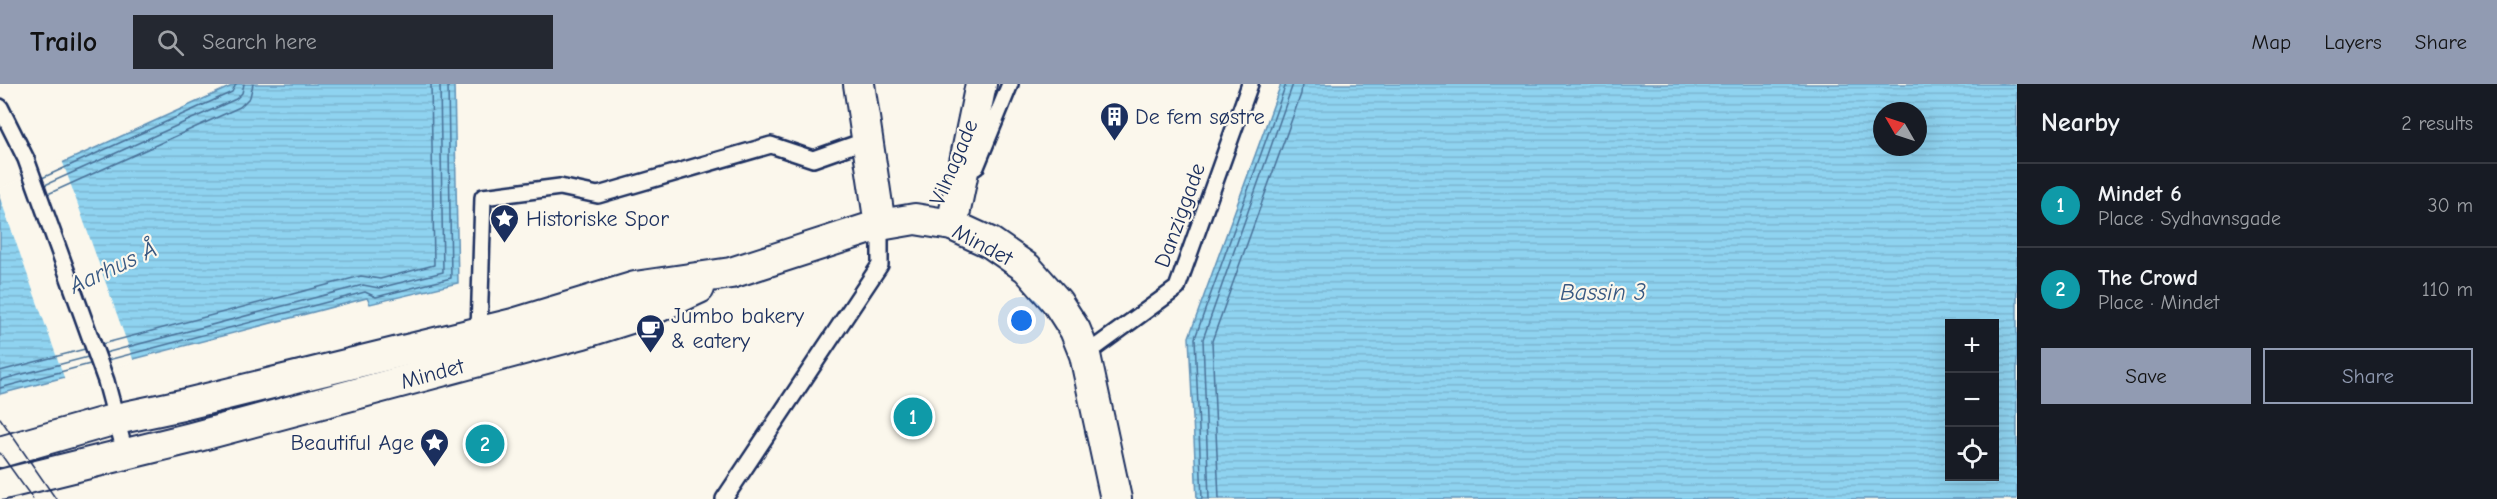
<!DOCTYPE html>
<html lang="en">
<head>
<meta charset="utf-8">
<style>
  :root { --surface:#171b24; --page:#242831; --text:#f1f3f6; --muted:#9ea1a6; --line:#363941; --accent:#919bb2 }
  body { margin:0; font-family:"Comic Neue",sans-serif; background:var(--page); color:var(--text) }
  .controls { position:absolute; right:18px; bottom:18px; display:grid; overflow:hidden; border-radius:0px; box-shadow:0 6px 24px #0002 }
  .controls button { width:54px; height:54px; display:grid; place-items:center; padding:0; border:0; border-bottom:2px solid var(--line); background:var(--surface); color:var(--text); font:30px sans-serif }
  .compass { position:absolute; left:1873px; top:18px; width:54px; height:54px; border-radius:50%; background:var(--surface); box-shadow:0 6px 24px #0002; rotate:309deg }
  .you { position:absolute; left:1022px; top:237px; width:21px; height:21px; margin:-15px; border:4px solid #fff; border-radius:50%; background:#1a73e8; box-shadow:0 0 0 9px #1a73e833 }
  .badge { display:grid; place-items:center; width:39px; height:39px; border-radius:50%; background:var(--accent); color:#fff; font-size:20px; font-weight:700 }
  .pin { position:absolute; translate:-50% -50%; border:3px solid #fff; box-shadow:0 2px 6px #0006 }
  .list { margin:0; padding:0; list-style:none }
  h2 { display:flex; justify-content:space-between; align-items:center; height:78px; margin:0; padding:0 24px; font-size:26px }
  h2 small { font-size:20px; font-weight:400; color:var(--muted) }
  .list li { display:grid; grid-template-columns:39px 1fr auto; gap:18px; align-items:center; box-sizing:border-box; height:84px; padding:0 24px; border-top:2px solid var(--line) }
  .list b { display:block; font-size:22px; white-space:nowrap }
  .list p { margin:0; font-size:20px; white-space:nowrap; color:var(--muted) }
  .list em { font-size:20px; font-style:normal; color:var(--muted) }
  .actions { display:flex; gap:12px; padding:18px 24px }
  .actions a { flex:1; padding:14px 0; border:2px solid var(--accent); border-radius:0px; text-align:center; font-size:21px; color:var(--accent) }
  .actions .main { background:var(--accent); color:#111 }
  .icon { flex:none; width:33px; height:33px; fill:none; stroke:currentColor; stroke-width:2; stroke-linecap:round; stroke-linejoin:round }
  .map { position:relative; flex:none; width:2017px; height:415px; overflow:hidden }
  header { display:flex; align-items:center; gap:36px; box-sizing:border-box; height:84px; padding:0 30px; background:var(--accent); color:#111 }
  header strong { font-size:28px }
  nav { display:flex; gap:33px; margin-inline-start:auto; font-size:21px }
  .search { width:420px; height:54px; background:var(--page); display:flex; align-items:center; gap:15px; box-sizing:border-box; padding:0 21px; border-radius:0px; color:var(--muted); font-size:22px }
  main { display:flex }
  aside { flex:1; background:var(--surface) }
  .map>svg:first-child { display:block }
  .water { fill:url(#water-rules); stroke:#6191b6; stroke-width:1.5; fill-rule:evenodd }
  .pier { fill:#fbf7ec }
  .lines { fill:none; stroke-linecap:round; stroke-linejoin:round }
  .shore { stroke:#497198; stroke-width:1.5 }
  .service-casing { stroke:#1b2f5e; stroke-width:20 }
  .minor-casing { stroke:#1b2f5e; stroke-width:34 }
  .service { stroke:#fbf7ec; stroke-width:15 }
  .minor { stroke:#fbf7ec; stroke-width:30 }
  .tram { stroke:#1b2f5e; stroke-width:1.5 }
  .labels { text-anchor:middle; stroke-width:4.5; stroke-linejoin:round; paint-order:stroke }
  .poi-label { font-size:22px; fill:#1b2f5e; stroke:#fbf7ec; text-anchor:start }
  .street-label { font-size:22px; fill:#1b2f5e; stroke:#fbf7ec }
  .water-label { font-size:24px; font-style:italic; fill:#385882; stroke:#fbf7ec }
</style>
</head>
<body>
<header>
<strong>Trailo</strong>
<div class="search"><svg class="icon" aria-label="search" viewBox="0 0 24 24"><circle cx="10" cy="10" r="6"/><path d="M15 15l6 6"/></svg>Search here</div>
<nav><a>Map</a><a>Layers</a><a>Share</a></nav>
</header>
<main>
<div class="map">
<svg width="2017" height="415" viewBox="0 0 2017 415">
  <defs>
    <pattern id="water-rules" width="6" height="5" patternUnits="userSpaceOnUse" patternTransform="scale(1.5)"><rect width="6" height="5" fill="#8fd3f0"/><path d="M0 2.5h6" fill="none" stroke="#7bb5d0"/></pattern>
  </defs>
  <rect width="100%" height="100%" fill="#fbf7ec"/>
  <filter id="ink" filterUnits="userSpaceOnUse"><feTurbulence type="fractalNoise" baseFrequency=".0167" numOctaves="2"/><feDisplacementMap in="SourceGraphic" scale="12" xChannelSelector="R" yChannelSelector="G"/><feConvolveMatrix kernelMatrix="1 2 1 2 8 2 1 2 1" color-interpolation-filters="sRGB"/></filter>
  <g filter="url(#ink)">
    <g class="water">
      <path d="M 236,0 L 454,0 L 458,199 L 370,220 L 367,214 L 0,310 L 0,110 L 5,105 Z"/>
      <path d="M 1281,0 L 2017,0 L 2017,415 L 1197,415 L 1189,253 ZM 1882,27 L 1918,27 L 1918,63 L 1882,63 ZM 1950,240 L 1994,240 L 1994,392 L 1950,392 Z"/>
    </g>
    <path class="pier" d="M 62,76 L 134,278 L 65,296 L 0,114 L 0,106 L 4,102 Z"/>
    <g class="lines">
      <g class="shore">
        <path d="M 42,94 L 232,8 L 236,0"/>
        <path d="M 45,101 L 236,15 L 242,9 L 244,0"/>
        <path d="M 48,110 L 240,23 L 250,13 L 253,0"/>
        <path d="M 102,260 L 361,192 L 380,195 L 434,181 L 431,0"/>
        <path d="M 105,269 L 363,201 L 379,204 L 443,188 L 440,0"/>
        <path d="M 108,276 L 365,208 L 376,213 L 451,194 L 448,0"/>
        <path d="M 0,287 L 85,265"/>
        <path d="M 0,296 L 88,273"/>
        <path d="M 0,304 L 90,280"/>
        <path d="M 1202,415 L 1195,254 L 1286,0"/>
        <path d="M 1209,415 L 1203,255 L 1293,0"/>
        <path d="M 1219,415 L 1212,257 L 1301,10 L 1302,0"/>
      </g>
      <defs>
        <g id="service">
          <path d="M 0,23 L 26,75 L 106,297 L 125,368"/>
          <path d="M 976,83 L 1010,0"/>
          <path d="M 479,248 L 483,113 L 560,103 L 598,111 L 771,61 L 813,75 L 867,56"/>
          <path d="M 1085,271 L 1177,204 L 1250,0"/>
          <path d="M 724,415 L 880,181 L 880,141"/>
        </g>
        <g id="minor">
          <path d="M 859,0 L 880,141"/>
          <path d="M 952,141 L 981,0"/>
          <path d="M 0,368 L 116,335 L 182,321 L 513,240 L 635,203 L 731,189 L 880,141 L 915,135 L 952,141 L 991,159 L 1027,184 L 1057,218 L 1075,246 L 1085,271 L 1116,415"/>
          <path d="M 0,401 L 191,354 L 583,249 L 643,230 L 699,204"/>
        </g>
      </defs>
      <use href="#service" class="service-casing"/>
      <use href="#minor" class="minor-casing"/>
      <use href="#service" class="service"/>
      <use href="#minor" class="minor"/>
      <g class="tram">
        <path d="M 0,334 L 56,415"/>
        <path d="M 0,369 L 33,415"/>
      </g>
    </g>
  </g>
  <defs>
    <symbol id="building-pin" viewBox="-11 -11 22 30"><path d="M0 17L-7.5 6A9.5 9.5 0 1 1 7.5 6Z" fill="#1b2f5e" stroke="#fbf7ec"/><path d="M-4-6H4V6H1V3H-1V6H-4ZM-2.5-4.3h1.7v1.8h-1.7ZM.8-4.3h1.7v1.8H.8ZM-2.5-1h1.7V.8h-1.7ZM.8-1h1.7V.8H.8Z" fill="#fff"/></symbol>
    <symbol id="sight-pin" viewBox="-11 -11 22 30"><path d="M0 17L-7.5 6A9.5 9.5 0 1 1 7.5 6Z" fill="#1b2f5e" stroke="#fbf7ec"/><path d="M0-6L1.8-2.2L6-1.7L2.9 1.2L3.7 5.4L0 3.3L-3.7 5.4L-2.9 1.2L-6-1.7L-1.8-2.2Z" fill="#fff"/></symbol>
    <symbol id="cafe-pin" viewBox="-11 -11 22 30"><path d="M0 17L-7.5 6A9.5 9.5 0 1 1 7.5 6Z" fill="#1b2f5e" stroke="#fbf7ec"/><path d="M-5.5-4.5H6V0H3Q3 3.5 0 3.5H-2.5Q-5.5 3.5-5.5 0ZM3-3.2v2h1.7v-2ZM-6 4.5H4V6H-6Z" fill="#fff"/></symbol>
  </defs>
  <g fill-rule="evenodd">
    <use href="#building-pin" x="1098" y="16" width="33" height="45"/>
    <use href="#sight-pin" x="488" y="118" width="33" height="45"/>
    <use href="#cafe-pin" x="634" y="228" width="33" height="45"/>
    <use href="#sight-pin" x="418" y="342" width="33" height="45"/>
  </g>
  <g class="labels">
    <g class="poi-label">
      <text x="1135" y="40">De fem søstre</text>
      <text x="526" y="142">Historiske Spor</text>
      <text x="671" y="239">Jumbo bakery<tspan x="671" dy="25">&amp; eatery</tspan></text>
      <text x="414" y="366" text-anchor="end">Beautiful Age</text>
    </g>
    <g class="street-label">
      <text transform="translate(953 78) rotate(-67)" y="8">Vilnagade</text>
      <text transform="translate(1179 131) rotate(-70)" y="8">Danziggade</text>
      <text transform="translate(983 160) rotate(28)" y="8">Mindet</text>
      <text transform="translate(432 289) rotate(-15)" y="8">Mindet</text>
    </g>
    <g class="water-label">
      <text transform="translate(113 183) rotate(-25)" y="8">Aarhus Å</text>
      <text x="1603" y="216">Bassin 3</text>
    </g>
  </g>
</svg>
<div class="controls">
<button>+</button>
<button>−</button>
<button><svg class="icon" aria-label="locate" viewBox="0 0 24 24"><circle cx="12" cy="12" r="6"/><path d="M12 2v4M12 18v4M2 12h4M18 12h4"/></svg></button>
</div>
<svg class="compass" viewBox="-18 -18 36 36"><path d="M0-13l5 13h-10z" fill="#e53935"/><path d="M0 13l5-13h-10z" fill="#9ea1a6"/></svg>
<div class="you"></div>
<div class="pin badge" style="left:913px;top:333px;background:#0f9aa8">1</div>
<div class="pin badge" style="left:485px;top:360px;background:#0f9aa8">2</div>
</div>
<aside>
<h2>Nearby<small>2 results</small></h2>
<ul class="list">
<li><span class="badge" style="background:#0f9aa8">1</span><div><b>Mindet 6</b><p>Place · Sydhavnsgade</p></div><em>30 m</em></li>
<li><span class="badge" style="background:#0f9aa8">2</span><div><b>The Crowd</b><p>Place · Mindet</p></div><em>110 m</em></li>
</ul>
<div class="actions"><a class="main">Save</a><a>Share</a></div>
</aside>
</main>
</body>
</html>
